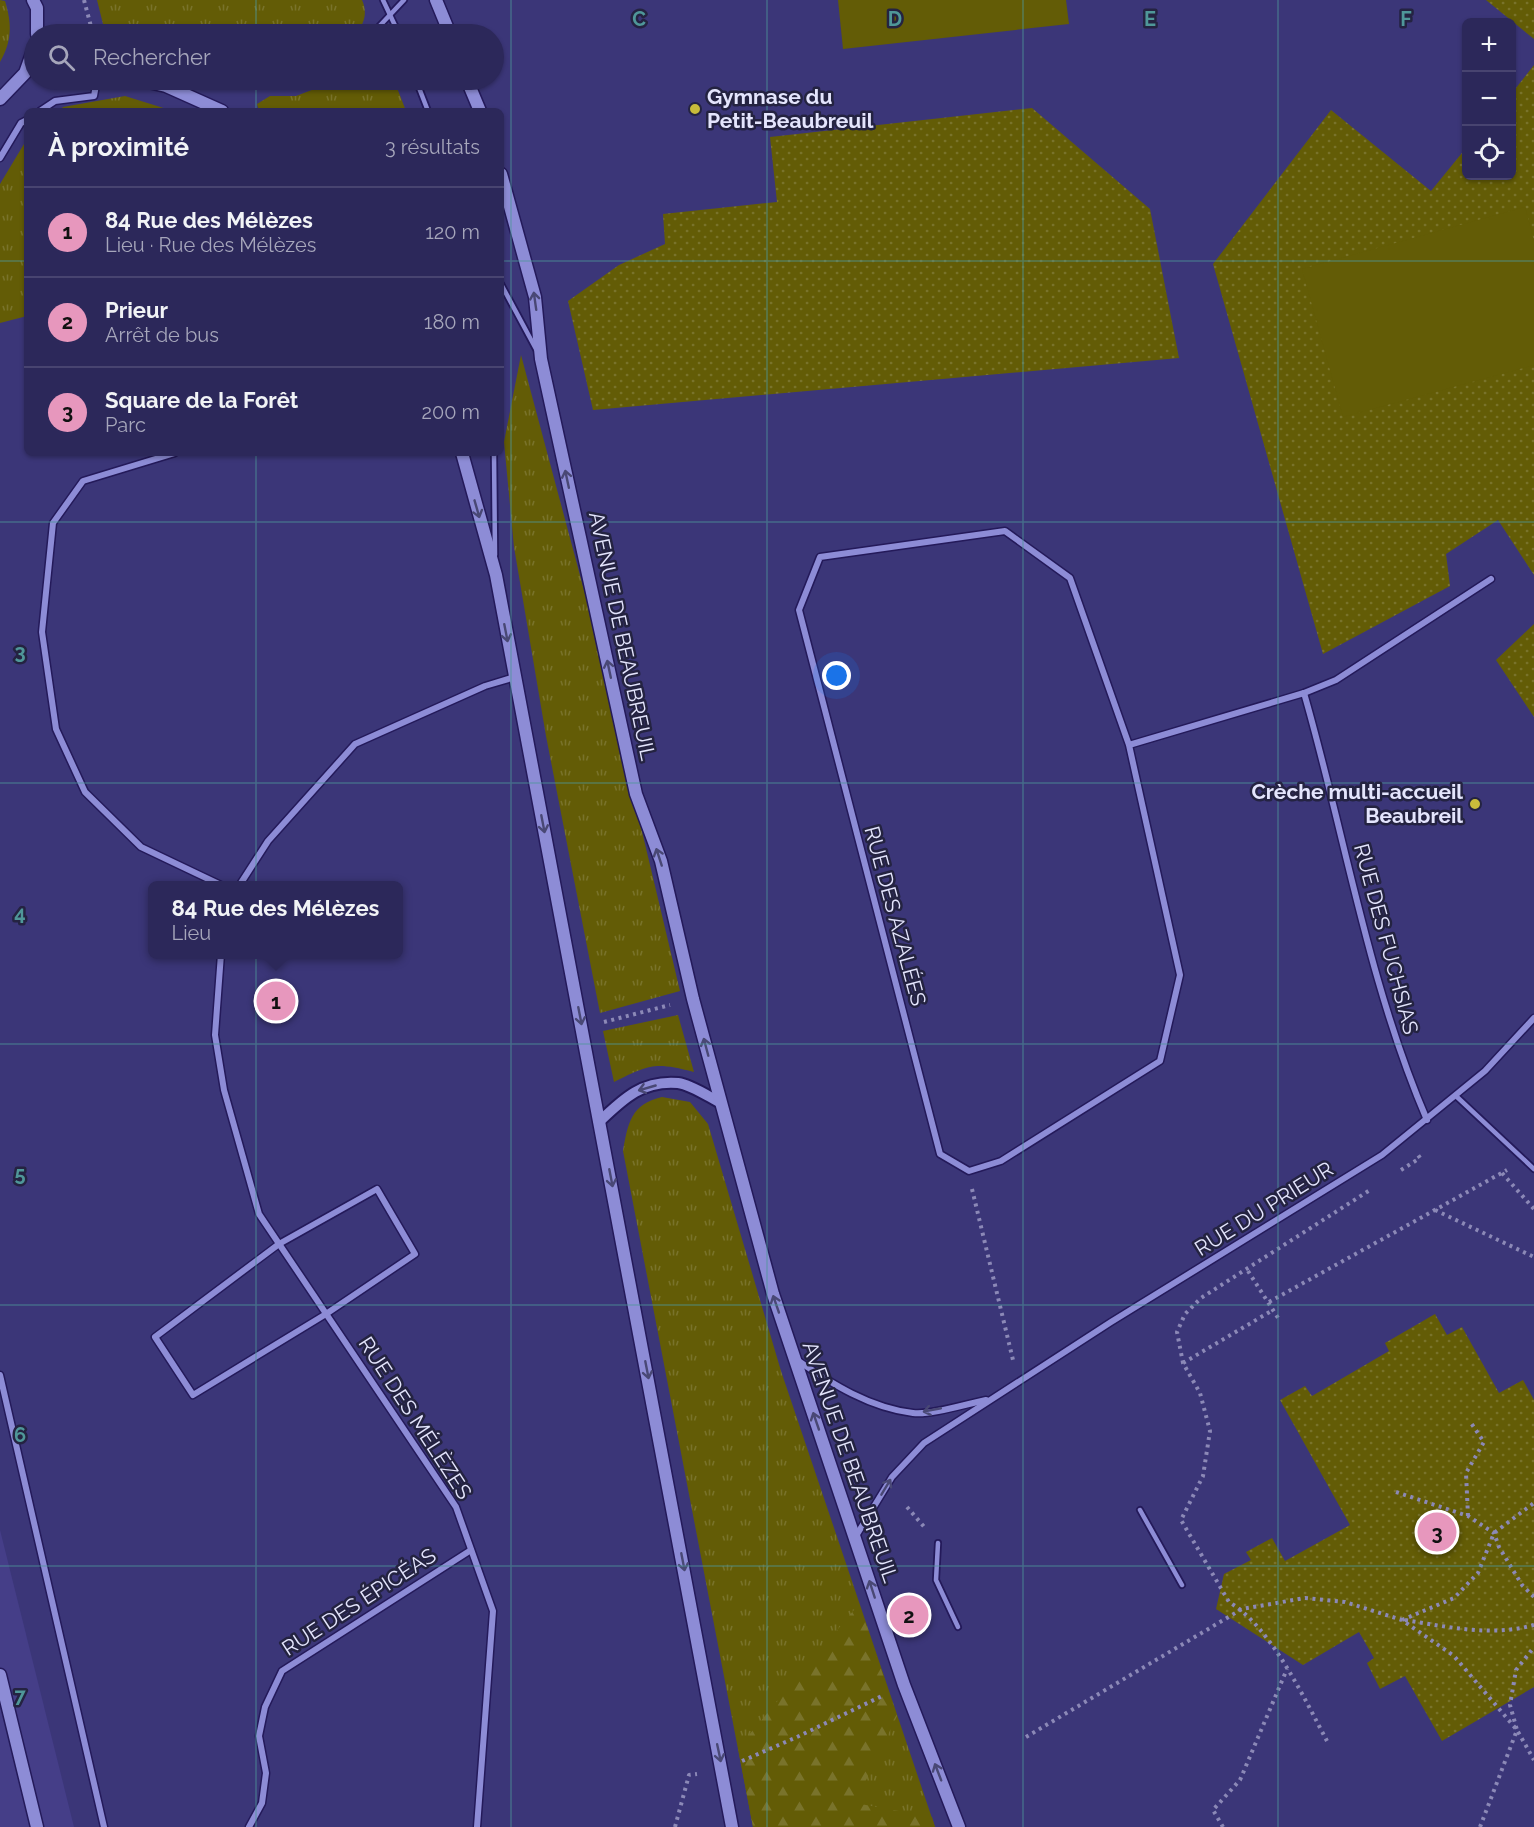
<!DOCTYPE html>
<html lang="fr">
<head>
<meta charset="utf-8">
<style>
  :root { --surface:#2c285a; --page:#383463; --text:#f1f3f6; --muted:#a6a6bb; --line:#484470; --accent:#e797bd }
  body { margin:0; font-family:Raleway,sans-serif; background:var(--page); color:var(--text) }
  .controls { position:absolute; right:18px; top:18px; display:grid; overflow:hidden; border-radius:9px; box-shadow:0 2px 4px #0004 }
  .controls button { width:54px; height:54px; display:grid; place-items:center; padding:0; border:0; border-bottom:2px solid var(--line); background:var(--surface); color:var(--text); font:30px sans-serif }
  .you { position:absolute; left:837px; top:676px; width:21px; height:21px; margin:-15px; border:4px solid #fff; border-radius:50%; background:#1a73e8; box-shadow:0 0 0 9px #1a73e833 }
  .badge { display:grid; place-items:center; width:39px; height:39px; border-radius:50%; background:var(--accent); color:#111; font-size:20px; font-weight:700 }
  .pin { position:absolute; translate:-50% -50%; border:3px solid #fff; box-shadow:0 2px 6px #0006 }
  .popup { position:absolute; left:148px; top:881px; width:255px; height:78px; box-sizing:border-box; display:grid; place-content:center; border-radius:9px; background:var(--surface); filter:drop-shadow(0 2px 4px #0005); font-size:20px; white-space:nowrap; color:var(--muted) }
  .popup b { font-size:22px; color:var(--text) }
  .popup::after { content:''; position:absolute; left:50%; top:100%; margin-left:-12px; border:12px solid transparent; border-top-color:var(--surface) }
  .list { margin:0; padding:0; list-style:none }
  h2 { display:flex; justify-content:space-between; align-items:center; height:78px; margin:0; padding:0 24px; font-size:26px }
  h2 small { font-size:20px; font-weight:400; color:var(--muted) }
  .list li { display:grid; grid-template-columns:39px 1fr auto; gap:18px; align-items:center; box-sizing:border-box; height:90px; padding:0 24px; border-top:2px solid var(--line) }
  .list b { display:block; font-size:22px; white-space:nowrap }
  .list p { margin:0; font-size:20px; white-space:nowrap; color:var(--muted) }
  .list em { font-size:20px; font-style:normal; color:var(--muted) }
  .icon { flex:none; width:33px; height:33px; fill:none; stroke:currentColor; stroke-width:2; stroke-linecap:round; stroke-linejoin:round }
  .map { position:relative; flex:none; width:1534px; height:1827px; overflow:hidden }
  .search { position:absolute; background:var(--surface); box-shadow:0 2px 4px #0004; left:24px; top:24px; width:480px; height:66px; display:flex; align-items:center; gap:15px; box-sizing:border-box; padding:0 21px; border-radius:33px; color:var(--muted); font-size:22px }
  .panel { position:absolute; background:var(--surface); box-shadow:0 2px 4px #0004; left:24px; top:108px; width:480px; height:348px; border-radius:9px }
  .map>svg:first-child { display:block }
  .built { fill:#453e88 }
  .grass { fill:url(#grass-tufts) }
  .forest { fill:url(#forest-firs) }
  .park { fill:url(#park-dots) }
  .garden { fill:#635c06 }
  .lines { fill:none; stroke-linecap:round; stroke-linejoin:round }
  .service-casing { stroke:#241a5a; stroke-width:8 }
  .minor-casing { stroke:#241a5a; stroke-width:9 }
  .tertiary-casing { stroke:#241a5a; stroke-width:14 }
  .secondary-casing { stroke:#241a5a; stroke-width:15 }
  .path { stroke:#8c89b7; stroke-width:4; stroke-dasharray:3 4.5; stroke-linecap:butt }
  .service { stroke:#8d8cd6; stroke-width:4.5 }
  .minor { stroke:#8d8cd6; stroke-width:6 }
  .tertiary { stroke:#8d8cd6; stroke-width:10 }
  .secondary { stroke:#8d8cd6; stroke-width:12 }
  .oneway { stroke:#494875 }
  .grid { fill:none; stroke:#4f9799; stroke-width:1.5; stroke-opacity:0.55 }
  .poi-dot { fill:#c8bb3b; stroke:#242341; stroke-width:2 }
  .labels { text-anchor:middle; stroke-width:5; stroke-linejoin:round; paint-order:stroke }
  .poi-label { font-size:21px; font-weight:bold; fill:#e4e5fd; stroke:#242341; text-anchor:start }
  .street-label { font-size:21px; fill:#e4e5fd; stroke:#242341 }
  .grid-label { font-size:20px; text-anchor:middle; font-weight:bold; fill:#4f9799; stroke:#242341; stroke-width:5; stroke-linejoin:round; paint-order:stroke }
</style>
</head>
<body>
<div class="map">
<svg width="1534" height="1827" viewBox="0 0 1534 1827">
  <defs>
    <pattern id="grass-tufts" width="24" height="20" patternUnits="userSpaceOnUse" patternTransform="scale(1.5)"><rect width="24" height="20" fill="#635c06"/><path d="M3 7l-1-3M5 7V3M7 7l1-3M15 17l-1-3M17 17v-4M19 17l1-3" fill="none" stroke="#79732b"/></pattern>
    <pattern id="forest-firs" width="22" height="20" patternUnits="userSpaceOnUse" patternTransform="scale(1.5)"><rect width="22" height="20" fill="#635c06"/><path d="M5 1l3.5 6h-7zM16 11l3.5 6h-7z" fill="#79732b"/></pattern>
    <pattern id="park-dots" width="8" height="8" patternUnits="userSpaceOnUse" patternTransform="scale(1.5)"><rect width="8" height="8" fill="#635c06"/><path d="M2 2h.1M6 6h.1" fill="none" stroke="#79732b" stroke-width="1.8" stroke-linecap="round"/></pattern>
  </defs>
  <rect width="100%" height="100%" fill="#3b3678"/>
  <path class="built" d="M 0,1530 L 74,1827 L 0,1827 Z"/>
  <g class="grass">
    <path d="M 0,0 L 5,1 C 12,24 12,41 0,62 Z"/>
    <path d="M 97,0 L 362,0 C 368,13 364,24 356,34 L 103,34 L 103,24 Z"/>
    <path d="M 338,80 L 394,80 L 406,111 L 259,111 L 257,104 L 270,96 L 296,96 Z"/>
    <path d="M 125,96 L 173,111 L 59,111 L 63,107 Z"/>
    <path d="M 27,139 L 27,316 L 0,323 L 0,184 Z"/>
    <path d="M 521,355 L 589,609 L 680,991 L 600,1013 L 546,736 L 514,547 L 504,442 Z"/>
    <path d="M 678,1015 L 694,1072 C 655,1062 650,1064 614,1082 L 603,1031 Z"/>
    <path d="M 662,1097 L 690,1102 L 708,1124 L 781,1371 L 935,1827 L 753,1827 L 623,1151 C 628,1123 631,1104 662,1097 Z"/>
  </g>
  <path class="forest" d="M 859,1604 L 897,1716 L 855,1803 L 932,1817 L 935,1827 L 753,1827 L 738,1748 Z"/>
  <g class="park">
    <path d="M 1486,0 L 1534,0 L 1534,39 Z"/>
    <path d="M 1534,65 L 1534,575 L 1498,520 L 1446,554 L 1450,586 L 1323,654 L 1213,264 L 1331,110 L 1431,191 L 1466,148 L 1466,176 L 1512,176 L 1512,93 Z"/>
    <path d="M 1032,108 L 1150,209 L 1179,358 L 593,410 L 568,301 L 619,265 L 665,244 L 663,214 L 777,202 L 770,137 Z"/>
    <path d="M 1534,624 L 1534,717 L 1496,660 Z"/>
    <path d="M 1435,1314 L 1447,1335 L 1462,1327 L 1499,1393 L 1523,1380 L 1534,1400 L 1534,1687 L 1442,1741 L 1405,1676 L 1380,1689 L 1367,1663 L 1374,1658 L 1359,1632 L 1303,1665 L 1216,1609 L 1224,1574 L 1251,1560 L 1246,1552 L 1272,1538 L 1285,1561 L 1350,1525 L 1280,1400 L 1305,1386 L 1312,1396 L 1389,1351 L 1385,1343 Z"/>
  </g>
  <g class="garden">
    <path d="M 838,0 L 1066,0 L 1069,24 L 843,49 Z"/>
    <path d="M 1525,207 L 1534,241 L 1534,365 L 1343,417 L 1302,269 Z"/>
  </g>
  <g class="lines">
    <defs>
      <g id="service">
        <path d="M 383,0 L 399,34"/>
        <path d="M 372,34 L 404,0"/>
        <path d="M 209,80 L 227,84 L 286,80"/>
        <path d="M 416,80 L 428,111"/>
        <path d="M 501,284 L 536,349"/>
        <path d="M 494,453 L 495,555"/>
        <path d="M 1456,1096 L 1534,1169"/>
        <path d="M 1140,1510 L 1182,1585"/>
        <path d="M 938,1543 L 936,1580 L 958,1627"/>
      </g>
      <g id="minor">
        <path d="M 40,111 L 55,101 L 94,96 L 97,80"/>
        <path d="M 0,158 L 21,123 L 27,120"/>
        <path d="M 175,453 L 83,481 L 53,523 L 42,632 L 56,729 L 85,792 L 141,847 L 223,886"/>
        <path d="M 1304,693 C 1345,835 1368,983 1427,1120"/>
        <path d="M 1129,745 L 1070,578 L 1005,531 L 820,557 L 799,610 L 940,1154 L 969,1171 L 1001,1161 L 1160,1061 L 1180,975 L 1129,745 L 1304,693 L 1336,680 L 1491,579"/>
        <path d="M 239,886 L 268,841 L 355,744 L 485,686 L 515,677"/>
        <path d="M 221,954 L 215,1035 L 224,1090 L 259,1214 L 456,1507 L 493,1611 L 477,1827"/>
        <path d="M 377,1189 L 415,1254 L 326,1314 L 193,1395 L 155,1337 L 279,1244 Z"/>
        <path d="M 797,1360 C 832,1384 870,1408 913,1413 C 932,1415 966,1404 986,1400"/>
        <path d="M 0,1375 L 104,1827"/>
        <path d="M 856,1536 L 892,1477 L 924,1443 L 1111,1322 L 1382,1155 L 1485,1071 L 1534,1018"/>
        <path d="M 249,1827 L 262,1803 L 266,1773 L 259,1736 L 265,1707 L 282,1671 L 471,1550"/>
      </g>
      <path id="tertiary" d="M 600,1121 C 624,1098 643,1080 678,1083 C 692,1085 709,1097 721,1103"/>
      <g id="secondary">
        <path d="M 33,0 L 37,8 L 37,34"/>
        <path d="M 436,0 L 450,34"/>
        <path d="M 140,80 L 166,86 L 222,111"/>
        <path d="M 467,80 L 480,111"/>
        <path d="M 0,99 L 25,73 L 34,48"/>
        <path d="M 501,174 L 535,297 L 541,359 L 636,794 L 661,861 L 693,999 L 773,1294 L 904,1685 L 959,1827"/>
        <path d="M 462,453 L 496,575 L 732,1827"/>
        <path d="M 0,1675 L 37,1827"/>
      </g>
    </defs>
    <use href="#service" class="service-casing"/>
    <use href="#minor" class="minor-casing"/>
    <use href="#tertiary" class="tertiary-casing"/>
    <use href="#secondary" class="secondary-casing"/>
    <g class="path">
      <path d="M 84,0 L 93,34"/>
      <path d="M 604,1022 L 670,1005"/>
      <path d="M 1401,1170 L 1420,1158 L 1416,1152"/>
      <path d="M 1502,1173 L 1534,1209"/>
      <path d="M 972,1189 L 1013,1360"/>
      <path d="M 1435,1210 L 1534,1257"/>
      <path d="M 1248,1271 L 1280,1321"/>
      <path d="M 1269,1302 L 1507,1170"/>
      <path d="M 1183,1363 L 1273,1310"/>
      <path d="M 1396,1492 L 1468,1516 L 1494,1533 L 1499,1547 L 1522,1585 L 1534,1597"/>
      <path d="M 907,1507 L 926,1529"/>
      <path d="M 1468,1516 L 1466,1473 L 1484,1442 L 1471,1423"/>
      <path d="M 1402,1620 L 1454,1598 L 1478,1573 L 1494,1533 L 1534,1503"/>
      <path d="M 1405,1620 C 1449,1627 1491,1637 1534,1625"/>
      <path d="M 1026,1737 L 1242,1609 L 1305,1598 L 1345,1602 L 1402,1620 L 1454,1656 L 1517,1730 L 1534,1760"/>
      <path d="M 1327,1741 C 1304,1698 1271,1627 1229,1602 L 1181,1520 L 1203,1476 L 1210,1431 L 1200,1393 L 1183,1363 L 1177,1332 L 1185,1314 L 1201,1298 L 1370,1190"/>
      <path d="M 742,1761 L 797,1737 L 882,1696"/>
      <path d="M 675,1827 L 689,1775 L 697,1774"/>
      <path d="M 1223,1827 L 1213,1810 L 1240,1780 L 1287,1669"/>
      <path d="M 1480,1827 L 1517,1730 L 1510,1705 L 1516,1670 L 1534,1647"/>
    </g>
    <use href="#service" class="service"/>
    <use href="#minor" class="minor"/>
    <use href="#tertiary" class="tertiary"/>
    <use href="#secondary" class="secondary"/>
  </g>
  <defs><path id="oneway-shaft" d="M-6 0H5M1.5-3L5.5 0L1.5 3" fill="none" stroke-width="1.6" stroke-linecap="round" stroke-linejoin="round" transform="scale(1.5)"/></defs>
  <g class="oneway">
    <use href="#oneway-shaft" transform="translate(535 301) rotate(-98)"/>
    <use href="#oneway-shaft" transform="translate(567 479) rotate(-102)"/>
    <use href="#oneway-shaft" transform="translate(477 509) rotate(74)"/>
    <use href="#oneway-shaft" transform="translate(506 633) rotate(79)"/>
    <use href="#oneway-shaft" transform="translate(609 669) rotate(-102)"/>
    <use href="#oneway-shaft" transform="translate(543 824) rotate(79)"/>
    <use href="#oneway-shaft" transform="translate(659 857) rotate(-108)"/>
    <use href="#oneway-shaft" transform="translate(580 1016) rotate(79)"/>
    <use href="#oneway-shaft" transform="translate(706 1047) rotate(-105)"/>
    <use href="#oneway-shaft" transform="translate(647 1088) rotate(164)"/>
    <use href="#oneway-shaft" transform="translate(611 1178) rotate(79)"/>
    <use href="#oneway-shaft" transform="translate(776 1304) rotate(-109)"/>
    <use href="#oneway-shaft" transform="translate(647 1370) rotate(79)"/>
    <use href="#oneway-shaft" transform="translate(932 1410) rotate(169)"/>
    <use href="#oneway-shaft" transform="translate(816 1421) rotate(-109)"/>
    <use href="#oneway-shaft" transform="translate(886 1487) rotate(-59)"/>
    <use href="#oneway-shaft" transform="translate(683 1562) rotate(79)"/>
    <use href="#oneway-shaft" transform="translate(872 1589) rotate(-108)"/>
    <use href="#oneway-shaft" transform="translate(719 1753) rotate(78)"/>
    <use href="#oneway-shaft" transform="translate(938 1772) rotate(-111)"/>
  </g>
  <path class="grid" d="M 256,0 L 256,34M 511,0 L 511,1827M 767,0 L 767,1827M 1023,0 L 1023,1827M 1278,0 L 1278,1827M 256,80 L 256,111M 0,261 L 27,261M 501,261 L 1534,261M 256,453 L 256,1827M 0,522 L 1534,522M 0,783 L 1534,783M 0,1044 L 1534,1044M 0,1305 L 1534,1305M 0,1566 L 1534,1566"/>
  <g class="poi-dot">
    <circle cx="695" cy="109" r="6"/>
    <circle cx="1475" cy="804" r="6"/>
  </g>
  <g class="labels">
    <g class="poi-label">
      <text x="707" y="104">Gymnase du<tspan x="707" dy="24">Petit-Beaubreuil</tspan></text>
      <text x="1463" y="799" text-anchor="end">Crèche multi-accueil<tspan x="1463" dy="24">Beaubreil</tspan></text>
    </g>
    <g class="street-label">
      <text transform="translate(622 636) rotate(78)" y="7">AVENUE DE BEAUBREUIL</text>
      <text transform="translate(895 916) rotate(75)" y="7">RUE DES AZALÉES</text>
      <text transform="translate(1386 939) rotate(75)" y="7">RUE DES FUCHSIAS</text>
      <text transform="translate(1264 1209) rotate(-32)" y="7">RUE DU PRIEUR</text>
      <text transform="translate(415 1418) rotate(57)" y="7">RUE DES MÉLÈZES</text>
      <text transform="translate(850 1462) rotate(71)" y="7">AVENUE DE BEAUBREUIL</text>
      <text transform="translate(359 1602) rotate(-33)" y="7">RUE DES ÉPICÉAS</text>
    </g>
  </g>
  <g class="grid-label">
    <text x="639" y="26">C</text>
    <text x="895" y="26">D</text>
    <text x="1150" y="26">E</text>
    <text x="1406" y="26">F</text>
    <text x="20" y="659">3</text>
    <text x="20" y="920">4</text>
    <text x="20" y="1181">5</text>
    <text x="20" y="1442">6</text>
    <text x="20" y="1703">7</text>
  </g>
</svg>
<div class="controls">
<button>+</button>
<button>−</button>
<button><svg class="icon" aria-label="locate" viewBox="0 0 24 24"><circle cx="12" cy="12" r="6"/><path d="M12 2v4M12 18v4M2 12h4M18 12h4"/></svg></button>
</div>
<div class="you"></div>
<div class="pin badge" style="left:276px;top:1001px">1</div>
<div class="popup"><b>84 Rue des Mélèzes</b>Lieu</div>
<div class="pin badge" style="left:909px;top:1615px">2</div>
<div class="pin badge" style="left:1437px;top:1532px">3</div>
<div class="search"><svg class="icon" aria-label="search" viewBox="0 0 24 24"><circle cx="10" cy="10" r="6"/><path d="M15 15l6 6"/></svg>Rechercher</div>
<section class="panel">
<h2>À proximité<small>3 résultats</small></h2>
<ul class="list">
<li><span class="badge">1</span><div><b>84 Rue des Mélèzes</b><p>Lieu · Rue des Mélèzes</p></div><em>120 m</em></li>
<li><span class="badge">2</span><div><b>Prieur</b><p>Arrêt de bus</p></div><em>180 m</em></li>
<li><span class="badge">3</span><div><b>Square de la Forêt</b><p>Parc</p></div><em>200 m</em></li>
</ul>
</section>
</div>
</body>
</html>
